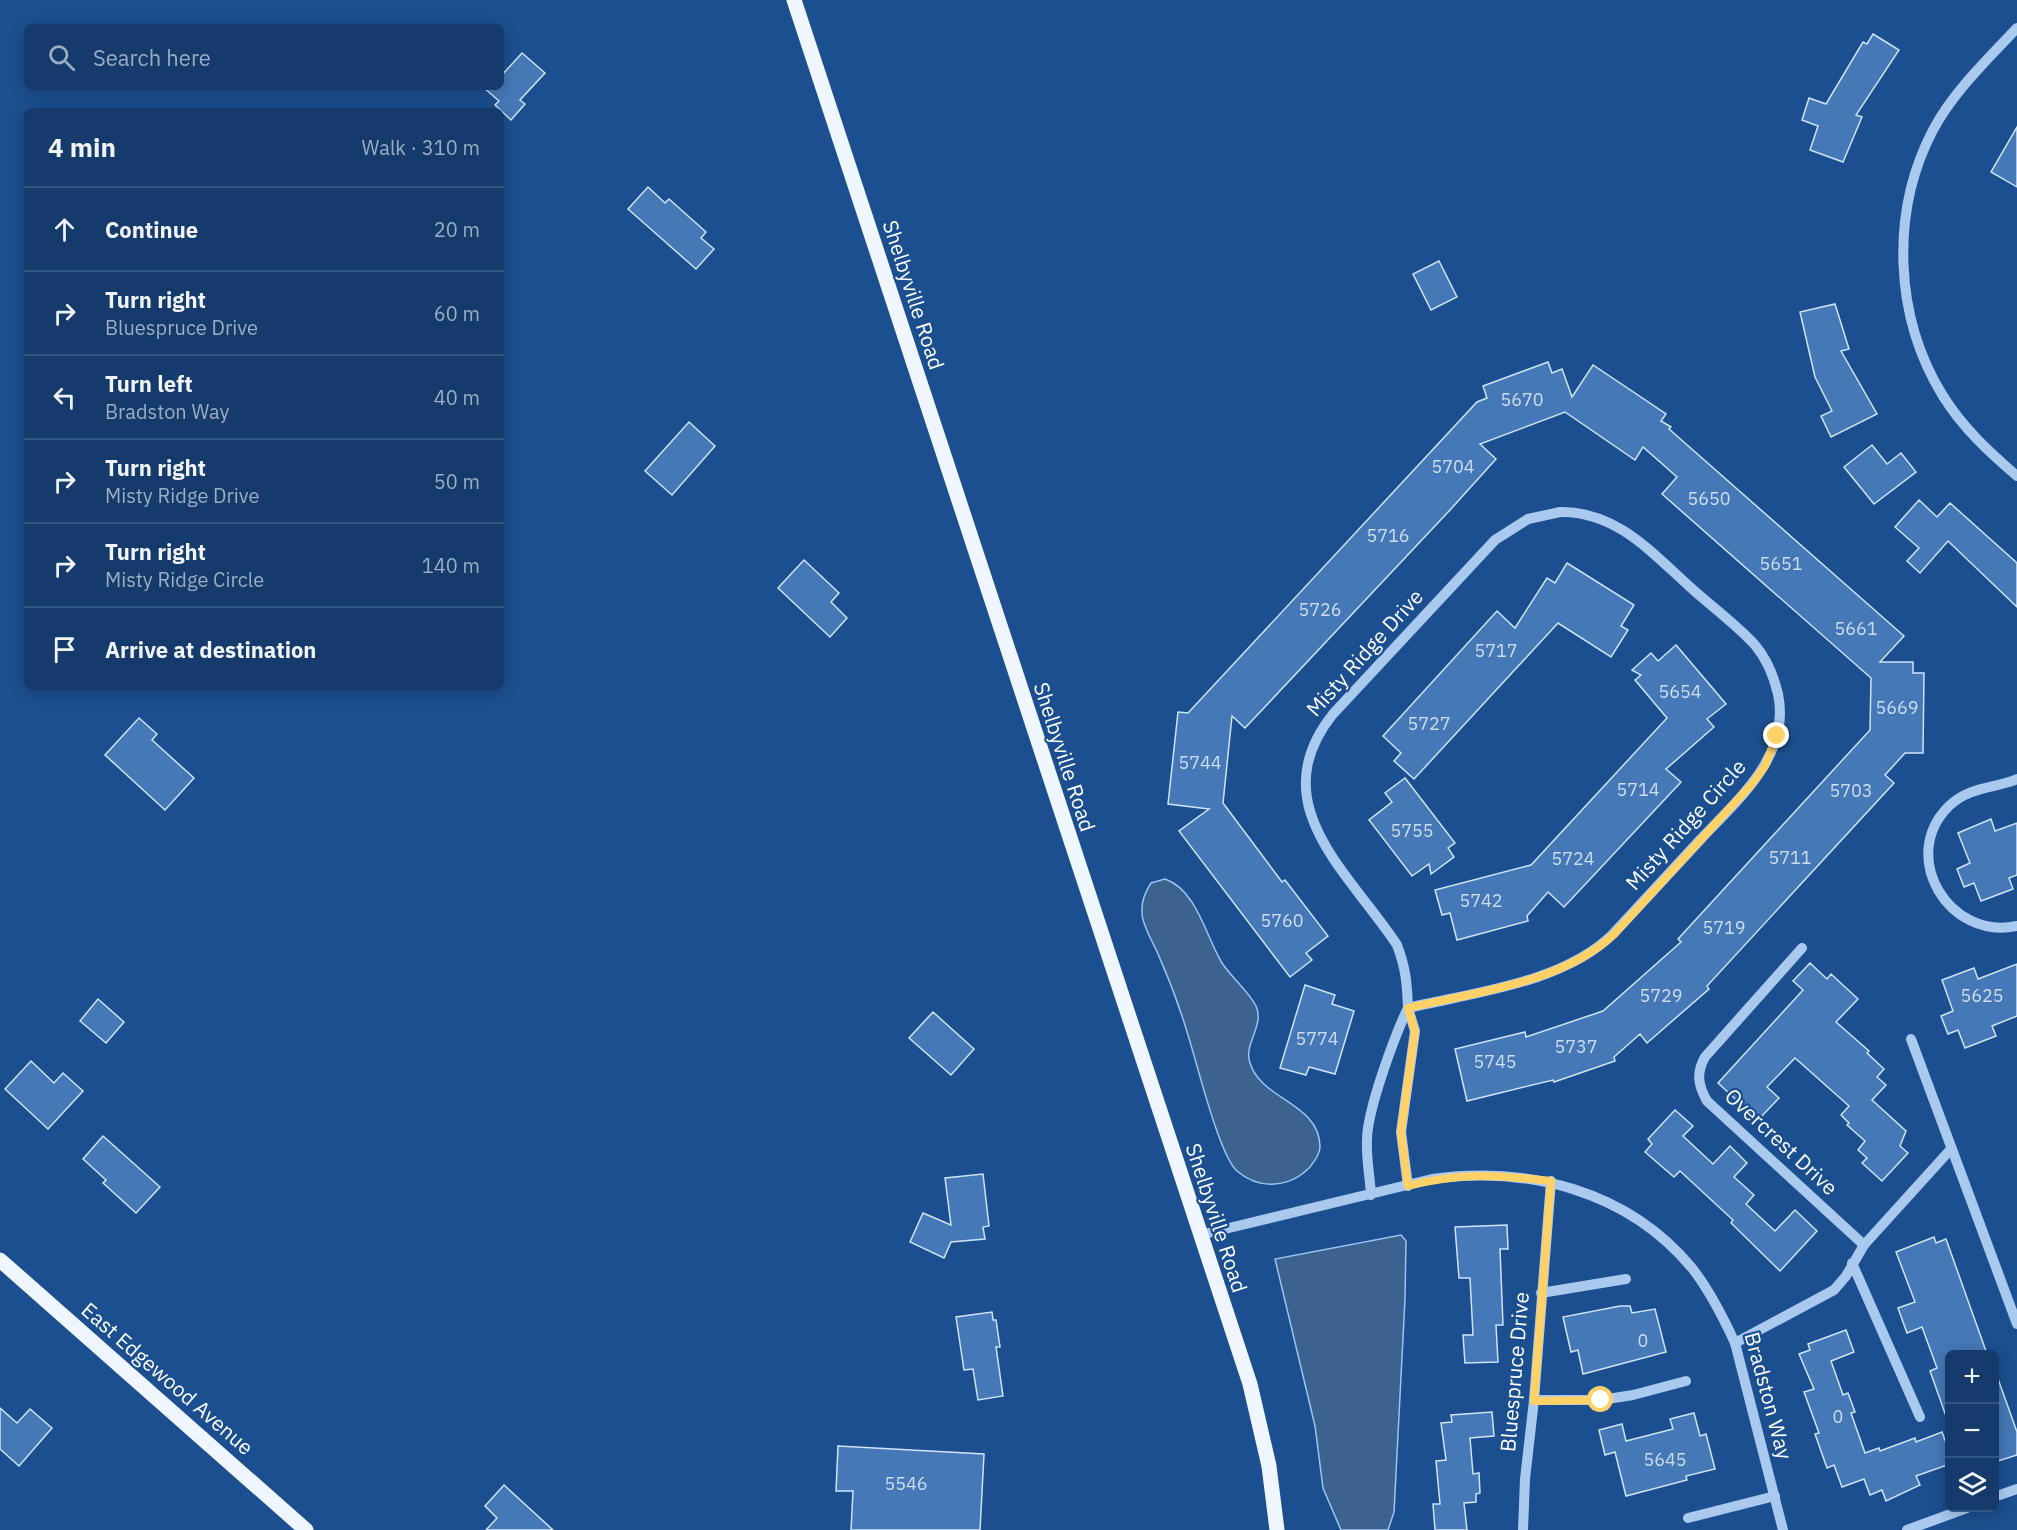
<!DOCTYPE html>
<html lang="en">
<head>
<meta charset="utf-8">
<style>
  :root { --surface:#143b6b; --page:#1d4271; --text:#f1f3f6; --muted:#9dadc1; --line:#33557e }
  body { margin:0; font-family:"IBM Plex Sans",sans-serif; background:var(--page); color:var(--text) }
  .controls { position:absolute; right:18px; bottom:18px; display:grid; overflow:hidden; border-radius:9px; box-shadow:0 3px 15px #0003 }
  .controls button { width:54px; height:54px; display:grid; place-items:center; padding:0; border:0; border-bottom:2px solid var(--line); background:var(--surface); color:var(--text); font:30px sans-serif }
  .stop { position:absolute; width:18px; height:18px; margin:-14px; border:4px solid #ffd166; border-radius:50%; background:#fff }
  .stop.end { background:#ffd166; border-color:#fff; box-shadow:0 2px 6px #0008 }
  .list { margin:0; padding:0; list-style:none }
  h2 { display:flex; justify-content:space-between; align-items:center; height:78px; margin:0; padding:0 24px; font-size:26px }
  h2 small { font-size:20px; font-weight:400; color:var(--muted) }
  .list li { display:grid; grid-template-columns:39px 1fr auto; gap:18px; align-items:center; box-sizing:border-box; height:84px; padding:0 24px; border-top:2px solid var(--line) }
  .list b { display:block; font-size:22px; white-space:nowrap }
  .list p { margin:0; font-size:20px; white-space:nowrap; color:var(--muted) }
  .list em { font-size:20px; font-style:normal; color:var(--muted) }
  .icon { flex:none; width:33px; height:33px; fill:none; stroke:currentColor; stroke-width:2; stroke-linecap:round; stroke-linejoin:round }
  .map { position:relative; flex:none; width:2017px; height:1530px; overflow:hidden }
  .search { position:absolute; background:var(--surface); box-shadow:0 3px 15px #0003; left:24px; top:24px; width:480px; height:66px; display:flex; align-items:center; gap:15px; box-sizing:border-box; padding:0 21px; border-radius:9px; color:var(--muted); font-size:22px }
  .panel { position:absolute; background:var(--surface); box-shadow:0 3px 15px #0003; left:24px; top:108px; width:480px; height:582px; border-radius:9px }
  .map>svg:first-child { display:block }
  .water { fill:#3c6290; stroke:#9cc4f0; stroke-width:1.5 }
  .building { fill:#4478b7; stroke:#cfe3fa; stroke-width:1.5 }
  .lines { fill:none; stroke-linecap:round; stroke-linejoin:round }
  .minor { stroke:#a9c9ee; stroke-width:10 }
  .major { stroke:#f0f6ff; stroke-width:15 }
  .route { stroke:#ffd166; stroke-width:8 }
  .labels { text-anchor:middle; stroke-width:4.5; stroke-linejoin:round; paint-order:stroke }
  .number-label { font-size:18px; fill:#d0dded }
  .street-label { font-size:21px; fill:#fff; stroke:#1b4f8f }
</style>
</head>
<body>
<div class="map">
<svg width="2017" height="1530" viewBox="0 0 2017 1530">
  <rect width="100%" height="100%" fill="#1b4f8f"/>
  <g class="water">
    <path d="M 1165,879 C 1197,890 1206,937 1222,963 C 1232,978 1248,991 1256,1006 C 1265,1026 1243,1044 1250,1063 C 1261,1100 1320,1103 1320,1147 C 1320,1154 1314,1162 1310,1167 C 1291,1187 1260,1191 1237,1171 C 1219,1155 1197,1063 1188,1035 C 1180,1008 1170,981 1158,954 C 1153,942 1142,925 1142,913 C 1141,901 1145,892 1151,883 Z"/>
    <path d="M 1401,1235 L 1406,1241 L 1405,1299 L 1394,1512 L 1388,1530 L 1341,1530 L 1323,1488 L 1315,1426 L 1275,1259 Z"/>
  </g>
  <g class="building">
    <path d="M 1873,34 L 1899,50 L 1856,115 L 1862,117 L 1843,162 L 1810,150 L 1818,126 L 1802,120 L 1809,98 L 1826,104 L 1863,42 L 1867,44 Z"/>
    <path d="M 522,53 L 545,73 L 520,100 L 525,104 L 511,120 L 495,105 L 499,101 L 483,87 L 501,87 L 501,76 Z"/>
    <path d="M 2017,127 L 2017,187 L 1991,172 Z"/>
    <path d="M 648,187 L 665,203 L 669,199 L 706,232 L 701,238 L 714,249 L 696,269 L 628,209 Z"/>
    <path d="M 1439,261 L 1457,297 L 1431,310 L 1413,274 Z"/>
    <path d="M 1835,304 L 1849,349 L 1841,351 L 1877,414 L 1831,437 L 1821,416 L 1832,411 L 1815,377 L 1800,312 Z"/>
    <path d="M 1548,362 L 1552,373 L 1562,369 L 1572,397 L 1593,365 L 1666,414 L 1661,421 L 1671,427 L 1669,429 L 1904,636 L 1880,662 L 1913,662 L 1913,673 L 1924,673 L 1923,753 L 1905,753 L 1885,775 L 1894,783 L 1707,986 L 1709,989 L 1647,1043 L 1640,1034 L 1614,1057 L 1615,1061 L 1554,1082 L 1553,1080 L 1467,1101 L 1455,1049 L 1525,1032 L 1526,1037 L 1603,1011 L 1681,942 L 1678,939 L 1870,730 L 1871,678 L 1662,494 L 1677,477 L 1643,447 L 1635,460 L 1565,412 L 1480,444 L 1496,459 L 1450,510 L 1245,728 L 1232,716 L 1223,803 L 1282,882 L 1285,880 L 1328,936 L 1306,953 L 1312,960 L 1290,977 L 1179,831 L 1209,809 L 1168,804 L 1178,712 L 1188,713 L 1477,402 L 1487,398 L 1483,386 Z"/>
    <path d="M 689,422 L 715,446 L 672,495 L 645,471 Z"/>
    <path d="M 1872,445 L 1887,464 L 1901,453 L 1916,472 L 1874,504 L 1844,467 Z"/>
    <path d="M 1919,500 L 1937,517 L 1950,503 L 2017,563 L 2017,607 L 1948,541 L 1920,573 L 1907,561 L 1919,548 L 1895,527 Z"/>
    <path d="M 804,560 L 839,593 L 831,602 L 847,618 L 830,637 L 778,588 Z"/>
    <path d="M 1567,563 L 1634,605 L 1621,626 L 1628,630 L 1611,657 L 1558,623 L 1414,779 L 1394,761 L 1401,753 L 1383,736 L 1497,611 L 1515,628 L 1547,578 L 1555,583 Z"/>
    <path d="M 1676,645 L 1726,704 L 1707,719 L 1714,727 L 1666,769 L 1681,782 L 1564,907 L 1548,892 L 1527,916 L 1528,921 L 1457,940 L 1450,913 L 1442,915 L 1435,890 L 1531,865 L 1667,718 L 1635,680 L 1641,675 L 1632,670 L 1651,653 L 1658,661 Z"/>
    <path d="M 139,718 L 157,734 L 152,740 L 194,778 L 165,810 L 105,755 Z"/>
    <path d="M 1405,778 L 1455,843 L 1448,848 L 1454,857 L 1431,874 L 1429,864 L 1412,876 L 1369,820 L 1392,802 L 1385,793 Z"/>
    <path d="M 1991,819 L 1995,831 L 2017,823 L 2017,875 L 2009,878 L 2013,889 L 1981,901 L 1974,883 L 1964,887 L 1957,869 L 1970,863 L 1958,833 Z"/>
    <path d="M 1810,963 L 1827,979 L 1831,974 L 1858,999 L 1836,1022 L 1869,1051 L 1867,1053 L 1884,1069 L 1877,1077 L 1886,1085 L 1872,1100 L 1906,1131 L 1900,1146 L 1908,1153 L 1882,1181 L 1862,1163 L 1867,1158 L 1858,1150 L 1865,1141 L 1847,1125 L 1849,1123 L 1841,1115 L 1849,1106 L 1795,1058 L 1767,1087 L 1779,1098 L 1758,1120 L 1718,1083 L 1803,990 L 1793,981 Z"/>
    <path d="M 2017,964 L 2017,1016 L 1992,1026 L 1996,1036 L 1965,1048 L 1958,1030 L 1948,1034 L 1941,1016 L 1953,1011 L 1942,980 L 1974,968 L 1978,979 Z"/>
    <path d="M 1305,985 L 1335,995 L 1332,1004 L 1354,1011 L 1335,1074 L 1309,1067 L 1306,1075 L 1280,1068 Z"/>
    <path d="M 98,999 L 124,1022 L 106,1043 L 80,1021 Z"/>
    <path d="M 933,1012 L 974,1049 L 951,1075 L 909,1038 Z"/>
    <path d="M 31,1061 L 54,1083 L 63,1073 L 83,1091 L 48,1129 L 5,1089 Z"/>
    <path d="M 1675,1110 L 1693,1126 L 1683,1136 L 1713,1164 L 1730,1146 L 1747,1163 L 1734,1177 L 1754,1195 L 1746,1204 L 1775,1231 L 1795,1210 L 1817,1231 L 1780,1271 L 1731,1223 L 1733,1220 L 1680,1171 L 1674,1177 L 1645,1152 L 1652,1144 L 1648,1139 Z"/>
    <path d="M 103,1136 L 160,1187 L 136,1213 L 103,1183 L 106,1180 L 83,1159 Z"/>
    <path d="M 983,1174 L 989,1226 L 983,1227 L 985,1239 L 951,1242 L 944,1258 L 910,1242 L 923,1213 L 951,1225 L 945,1178 Z"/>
    <path d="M 1507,1225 L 1508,1249 L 1500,1249 L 1503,1325 L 1496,1325 L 1498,1362 L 1465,1363 L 1463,1335 L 1473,1335 L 1470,1278 L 1459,1278 L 1455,1227 Z"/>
    <path d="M 1934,1237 L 1936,1243 L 1946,1239 L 1987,1354 L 1950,1354 L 1950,1418 L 1947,1419 L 1930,1371 L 1937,1368 L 1922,1327 L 1907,1333 L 1898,1308 L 1915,1302 L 1896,1252 Z"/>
    <path d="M 1620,1306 L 1630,1306 L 1632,1313 L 1655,1309 L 1666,1352 L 1583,1374 L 1578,1350 L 1571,1352 L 1563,1317 Z"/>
    <path d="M 992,1312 L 993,1320 L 996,1320 L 1000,1347 L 996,1347 L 1003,1396 L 978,1400 L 973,1369 L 964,1370 L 956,1317 Z"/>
    <path d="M 1846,1330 L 1854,1352 L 1831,1361 L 1843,1395 L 1848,1393 L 1855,1412 L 1851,1413 L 1865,1453 L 1879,1448 L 1880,1451 L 1915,1438 L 1916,1442 L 1942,1432 L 1950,1454 L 1950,1464 L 1916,1476 L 1920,1485 L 1886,1501 L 1882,1490 L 1870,1495 L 1864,1479 L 1842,1487 L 1834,1465 L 1827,1468 L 1815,1434 L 1819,1433 L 1804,1392 L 1814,1389 L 1799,1354 L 1810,1350 L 1808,1344 Z"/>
    <path d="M 1995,1376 L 1997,1376 L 2017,1432 L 2017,1455 L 1995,1462 Z"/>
    <path d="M 0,1408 L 17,1423 L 30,1409 L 52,1428 L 19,1466 L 0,1449 Z"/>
    <path d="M 1492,1412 L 1494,1436 L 1470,1438 L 1473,1474 L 1479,1473 L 1480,1493 L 1476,1494 L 1476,1502 L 1464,1503 L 1467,1530 L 1435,1530 L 1433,1504 L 1440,1504 L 1436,1461 L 1446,1460 L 1441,1423 L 1452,1422 L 1451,1415 Z"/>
    <path d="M 1694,1413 L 1700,1436 L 1706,1434 L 1715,1469 L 1686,1476 L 1687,1480 L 1626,1496 L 1615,1452 L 1605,1455 L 1599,1430 L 1622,1424 L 1626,1441 L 1673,1429 L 1670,1419 Z"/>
    <path d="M 838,1446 L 984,1454 L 980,1530 L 851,1530 L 853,1491 L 836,1491 Z"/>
    <path d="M 504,1485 L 553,1530 L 486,1530 L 497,1518 L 485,1506 Z"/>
  </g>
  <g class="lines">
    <g class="minor">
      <path d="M 2017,28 C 1987,60 1954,91 1933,130 C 1890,212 1894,317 1943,396 C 1963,428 1989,452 2017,476"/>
      <path d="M 1560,512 C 1616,511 1651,552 1690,587 C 1711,606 1736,624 1755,645 C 1766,658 1774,677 1778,694 C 1791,756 1738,799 1700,840 C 1671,871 1642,903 1613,934 C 1563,983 1475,992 1408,1008 C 1407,983 1406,969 1397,945 C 1349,872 1261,804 1333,714 L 1495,540 L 1528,519 Z"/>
      <path d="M 2017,779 C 1993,789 1970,786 1949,806 C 1898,856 1949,941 2017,926"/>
      <path d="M 1802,948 L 1705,1057 C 1696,1073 1698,1085 1707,1101 L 1864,1245"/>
      <path d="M 1911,1039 L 2017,1324"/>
      <path d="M 1371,1195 C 1370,1177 1366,1158 1367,1140 C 1367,1110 1395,1035 1408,1008 L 1415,1031 L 1401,1132 L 1408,1186"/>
      <path d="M 1200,1235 L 1432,1179 C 1529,1166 1627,1190 1692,1268 C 1710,1291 1723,1317 1735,1343 L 1783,1530"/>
      <path d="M 1852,1263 L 1920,1417"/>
      <path d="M 1541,1293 L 1626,1279"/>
      <path d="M 1735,1343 L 1834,1290 L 1846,1276 L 1864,1245 L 1951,1149"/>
      <path d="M 1534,1400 L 1601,1400 L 1633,1395 L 1686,1381"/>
      <path d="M 1994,1497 L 2017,1489"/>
      <path d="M 1688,1518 L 1775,1496"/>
      <path d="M 1523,1530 L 1525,1479 L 1534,1400 L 1551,1181"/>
      <path d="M 1907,1530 L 1967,1508"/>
    </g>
    <g class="major">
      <path d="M 794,0 L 1250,1384 L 1269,1466 L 1277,1530"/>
      <path d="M 0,1260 L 306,1530"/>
    </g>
  </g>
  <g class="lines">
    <path class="route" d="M 1601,1400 L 1534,1401 L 1551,1181 C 1497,1175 1461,1172 1408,1186 L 1401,1132 L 1415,1031 L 1408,1008 C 1476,992 1563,983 1614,934 L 1752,784 L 1765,766 L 1777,736"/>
  </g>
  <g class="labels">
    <g class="number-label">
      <text x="1522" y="406">5670</text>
      <text x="1453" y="473">5704</text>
      <text x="1709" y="505">5650</text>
      <text x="1388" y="542">5716</text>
      <text x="1781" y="570">5651</text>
      <text x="1320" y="616">5726</text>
      <text x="1856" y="635">5661</text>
      <text x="1496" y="657">5717</text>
      <text x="1680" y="698">5654</text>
      <text x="1897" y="714">5669</text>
      <text x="1429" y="730">5727</text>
      <text x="1200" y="769">5744</text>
      <text x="1638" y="796">5714</text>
      <text x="1851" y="797">5703</text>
      <text x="1412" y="837">5755</text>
      <text x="1790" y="864">5711</text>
      <text x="1573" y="865">5724</text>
      <text x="1481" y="907">5742</text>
      <text x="1282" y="927">5760</text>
      <text x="1724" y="934">5719</text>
      <text x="1661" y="1002">5729</text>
      <text x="1982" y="1002">5625</text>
      <text x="1317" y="1045">5774</text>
      <text x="1576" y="1053">5737</text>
      <text x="1495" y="1068">5745</text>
      <text x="1643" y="1347">0</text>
      <text x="1838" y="1423">0</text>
      <text x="1665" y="1466">5645</text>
      <text x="906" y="1490">5546</text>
    </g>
    <g class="street-label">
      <text transform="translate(913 295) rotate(72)" y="7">Shelbyville Road</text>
      <text transform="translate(1365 653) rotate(-48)" y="7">Misty Ridge Drive</text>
      <text transform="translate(1064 757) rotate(72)" y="7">Shelbyville Road</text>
      <text transform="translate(1686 825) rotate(-48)" y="7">Misty Ridge Circle</text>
      <text transform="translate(1781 1142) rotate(43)" y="7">Overcrest Drive</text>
      <text transform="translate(1216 1218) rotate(72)" y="7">Shelbyville Road</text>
      <text transform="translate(1515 1372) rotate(-85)" y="7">Bluespruce Drive</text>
      <text transform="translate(167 1379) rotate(41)" y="7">East Edgewood Avenue</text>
      <text transform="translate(1768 1396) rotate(75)" y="7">Bradston Way</text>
    </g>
  </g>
</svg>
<div class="controls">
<button>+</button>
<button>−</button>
<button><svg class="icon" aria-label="layers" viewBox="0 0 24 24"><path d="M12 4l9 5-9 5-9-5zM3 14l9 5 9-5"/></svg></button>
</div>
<div class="stop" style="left:1601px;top:1400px"></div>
<div class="stop end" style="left:1777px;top:736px"></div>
<div class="search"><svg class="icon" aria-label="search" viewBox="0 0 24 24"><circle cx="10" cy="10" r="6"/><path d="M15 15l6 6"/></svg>Search here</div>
<section class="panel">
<h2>4 min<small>Walk · 310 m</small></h2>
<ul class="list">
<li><svg class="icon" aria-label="ahead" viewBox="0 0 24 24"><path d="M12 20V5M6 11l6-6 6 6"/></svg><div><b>Continue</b></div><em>20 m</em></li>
<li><svg class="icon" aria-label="right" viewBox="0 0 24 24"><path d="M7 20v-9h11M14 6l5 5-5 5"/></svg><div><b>Turn right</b><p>Bluespruce Drive</p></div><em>60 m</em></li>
<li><svg class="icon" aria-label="left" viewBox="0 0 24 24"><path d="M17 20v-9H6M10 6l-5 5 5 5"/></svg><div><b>Turn left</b><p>Bradston Way</p></div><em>40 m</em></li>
<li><svg class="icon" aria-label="right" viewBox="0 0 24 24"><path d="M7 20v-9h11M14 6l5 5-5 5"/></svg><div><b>Turn right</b><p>Misty Ridge Drive</p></div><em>50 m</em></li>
<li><svg class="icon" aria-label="right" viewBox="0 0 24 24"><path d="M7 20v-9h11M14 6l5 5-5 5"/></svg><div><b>Turn right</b><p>Misty Ridge Circle</p></div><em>140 m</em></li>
<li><svg class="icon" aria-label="arrive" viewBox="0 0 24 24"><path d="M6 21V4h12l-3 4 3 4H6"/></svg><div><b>Arrive at destination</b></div></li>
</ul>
</section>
</div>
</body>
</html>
